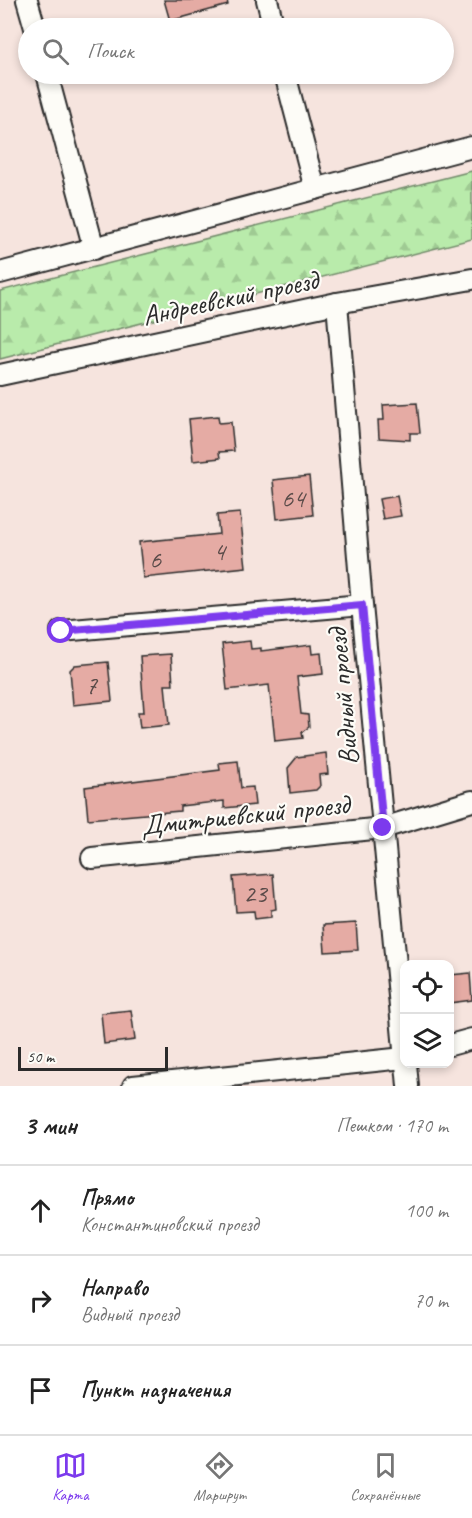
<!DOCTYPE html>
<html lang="ru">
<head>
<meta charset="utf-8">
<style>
  :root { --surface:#fff; --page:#f6f6f6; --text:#222; --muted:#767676; --line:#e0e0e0; --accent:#7c3aed }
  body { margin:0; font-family:Caveat,sans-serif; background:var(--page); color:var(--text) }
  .controls { position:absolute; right:18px; bottom:18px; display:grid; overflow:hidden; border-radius:12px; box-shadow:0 3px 9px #0003 }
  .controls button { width:54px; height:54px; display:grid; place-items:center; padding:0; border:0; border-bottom:2px solid var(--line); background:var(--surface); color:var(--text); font:30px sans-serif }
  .scale { position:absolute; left:18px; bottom:15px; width:150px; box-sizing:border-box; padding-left:6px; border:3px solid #2b2b2b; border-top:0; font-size:16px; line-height:21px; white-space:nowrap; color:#2b2b2b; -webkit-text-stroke:4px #fdfcf7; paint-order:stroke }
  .stop { position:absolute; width:18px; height:18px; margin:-14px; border:4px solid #7c3aed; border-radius:50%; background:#fff }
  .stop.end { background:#7c3aed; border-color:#fff; box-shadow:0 2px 6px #0008 }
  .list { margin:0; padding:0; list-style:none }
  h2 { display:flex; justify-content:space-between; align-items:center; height:78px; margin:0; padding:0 24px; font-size:26px }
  h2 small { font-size:20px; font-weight:400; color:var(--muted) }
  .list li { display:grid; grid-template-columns:39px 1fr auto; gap:18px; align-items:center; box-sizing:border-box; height:90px; padding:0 24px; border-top:2px solid var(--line) }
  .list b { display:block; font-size:22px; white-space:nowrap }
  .list p { margin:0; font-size:20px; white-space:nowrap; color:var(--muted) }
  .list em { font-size:20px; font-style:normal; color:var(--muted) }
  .icon { flex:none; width:33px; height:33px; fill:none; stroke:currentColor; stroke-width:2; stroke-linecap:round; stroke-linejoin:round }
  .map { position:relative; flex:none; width:472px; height:1086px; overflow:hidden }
  .search { position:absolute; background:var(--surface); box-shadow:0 3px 9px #0003; left:18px; right:18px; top:18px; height:66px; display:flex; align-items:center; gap:15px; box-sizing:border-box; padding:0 21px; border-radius:33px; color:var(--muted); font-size:22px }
  .sheet { height:348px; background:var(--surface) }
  nav { display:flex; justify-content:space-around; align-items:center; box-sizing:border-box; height:84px; border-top:2px solid var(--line); background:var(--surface); font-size:16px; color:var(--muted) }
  nav a { display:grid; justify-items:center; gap:3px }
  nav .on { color:var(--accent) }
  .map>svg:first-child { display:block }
  .forest { fill:url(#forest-firs); stroke:#728b6b; stroke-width:1.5 }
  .building { fill:#e5aba4; stroke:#2b2b2b; stroke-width:1.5 }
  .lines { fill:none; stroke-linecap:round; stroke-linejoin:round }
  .minor-casing { stroke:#2b2b2b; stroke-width:24 }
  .minor { stroke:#fdfcf7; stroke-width:20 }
  .route { stroke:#7c3aed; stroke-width:8 }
  .labels { text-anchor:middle; stroke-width:4.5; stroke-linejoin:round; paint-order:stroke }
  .number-label { font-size:26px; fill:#5a4b49 }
  .street-label { font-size:28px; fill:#2b2b2b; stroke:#fdfcf7 }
</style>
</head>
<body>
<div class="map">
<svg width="472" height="1086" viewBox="0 0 472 1086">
  <defs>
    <pattern id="forest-firs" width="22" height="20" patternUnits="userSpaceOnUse" patternTransform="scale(1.5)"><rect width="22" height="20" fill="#b9ebab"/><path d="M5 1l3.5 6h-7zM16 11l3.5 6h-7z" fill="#9fca93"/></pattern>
  </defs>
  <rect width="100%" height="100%" fill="#f6e4de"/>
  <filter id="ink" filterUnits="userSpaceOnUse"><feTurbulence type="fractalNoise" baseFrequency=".0167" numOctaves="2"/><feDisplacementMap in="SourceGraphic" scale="12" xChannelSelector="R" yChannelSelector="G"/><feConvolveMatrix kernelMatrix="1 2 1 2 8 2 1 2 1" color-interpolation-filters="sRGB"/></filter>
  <g filter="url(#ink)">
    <path class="forest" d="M 472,171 L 472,239 L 0,359 L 0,291 Z"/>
    <g class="building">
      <path d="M 164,0 L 227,0 L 228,5 L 170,21 Z"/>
      <path d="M 417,403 L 420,433 L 410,433 L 410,440 L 379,438 L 378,420 L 384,420 L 383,405 Z"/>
      <path d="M 218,416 L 219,423 L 231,422 L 234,451 L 219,452 L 220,458 L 193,461 L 189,419 Z"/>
      <path d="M 309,476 L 313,515 L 277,519 L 273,480 Z"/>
      <path d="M 397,496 L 401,516 L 383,519 L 379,499 Z"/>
      <path d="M 240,513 L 246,567 L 143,578 L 139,542 L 219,534 L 217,515 Z"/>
      <path d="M 250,641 L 251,649 L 261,648 L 261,651 L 311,645 L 312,654 L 321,653 L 323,674 L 297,677 L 301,714 L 308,715 L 309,727 L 302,732 L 303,738 L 275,741 L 269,685 L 227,690 L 222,644 Z"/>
      <path d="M 171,654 L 173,685 L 165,685 L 169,725 L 140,728 L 138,712 L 144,712 L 140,656 Z"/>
      <path d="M 108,662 L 112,701 L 73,705 L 70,670 L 75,665 Z"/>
      <path d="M 326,753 L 328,774 L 319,775 L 320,786 L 316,790 L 290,793 L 288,768 L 297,757 Z"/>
      <path d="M 238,761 L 241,788 L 253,787 L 255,805 L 224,808 L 224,801 L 180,806 L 180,811 L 88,819 L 85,787 L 220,770 L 219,763 Z"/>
      <path d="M 273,874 L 276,909 L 271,910 L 271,917 L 255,919 L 254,911 L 236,912 L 233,877 Z"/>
      <path d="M 356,923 L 358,950 L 325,952 L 323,925 Z"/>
      <path d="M 470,973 L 472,1000 L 450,1003 L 450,975 Z"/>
      <path d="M 131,1010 L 135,1040 L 104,1044 L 101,1013 Z"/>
    </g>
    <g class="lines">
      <defs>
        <g id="minor">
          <path d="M 27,0 L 35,28"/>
          <path d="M 267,0 L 274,28"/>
          <path d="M 47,74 L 94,249"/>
          <path d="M 285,74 L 315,189"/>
          <path d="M 0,273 L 472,147"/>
          <path d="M 337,303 L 362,605 L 404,1049"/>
          <path d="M 0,375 L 337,303 L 472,279"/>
          <path d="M 61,631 L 362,605"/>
          <path d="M 92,858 L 383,828 L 472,801"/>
          <path d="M 450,1045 L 472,1039"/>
          <path d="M 406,1064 L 408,1086"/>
          <path d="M 133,1086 L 404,1058"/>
        </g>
      </defs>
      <use href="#minor" class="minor-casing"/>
      <use href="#minor" class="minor"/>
    </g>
  </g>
  <g class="lines" filter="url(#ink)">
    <path class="route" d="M 61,631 L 362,605 L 383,828"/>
  </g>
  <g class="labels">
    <g class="number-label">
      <text x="293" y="507">64</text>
      <text x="219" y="560">4</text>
      <text x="155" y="568">6</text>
      <text x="91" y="694">7</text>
      <text x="255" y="902">23</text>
    </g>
    <g class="street-label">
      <text transform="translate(230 297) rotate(-12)" y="10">Андреевский проезд</text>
      <text transform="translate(342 697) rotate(-95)" y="10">Видный проезд</text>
      <text transform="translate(245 814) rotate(-6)" y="10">Дмитриевский проезд</text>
    </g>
  </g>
</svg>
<div class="controls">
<button><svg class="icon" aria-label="locate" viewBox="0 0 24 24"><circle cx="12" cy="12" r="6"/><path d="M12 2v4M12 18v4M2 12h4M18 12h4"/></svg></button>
<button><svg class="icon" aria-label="layers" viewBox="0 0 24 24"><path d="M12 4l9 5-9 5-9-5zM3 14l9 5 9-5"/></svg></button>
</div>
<div class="scale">50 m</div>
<div class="stop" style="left:61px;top:631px"></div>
<div class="stop end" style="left:383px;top:828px"></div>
<div class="search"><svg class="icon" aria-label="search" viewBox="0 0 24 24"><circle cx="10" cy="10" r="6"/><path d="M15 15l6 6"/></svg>Поиск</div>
</div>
<section class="sheet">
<h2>3 мин<small>Пешком · 170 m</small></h2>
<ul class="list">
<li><svg class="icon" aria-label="ahead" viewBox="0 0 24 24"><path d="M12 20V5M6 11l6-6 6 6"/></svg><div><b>Прямо</b><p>Константиновский проезд</p></div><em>100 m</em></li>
<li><svg class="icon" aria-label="right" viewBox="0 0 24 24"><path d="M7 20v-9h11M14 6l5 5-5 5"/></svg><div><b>Направо</b><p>Видный проезд</p></div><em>70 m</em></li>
<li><svg class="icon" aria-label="arrive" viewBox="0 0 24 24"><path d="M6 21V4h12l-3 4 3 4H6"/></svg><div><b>Пункт назначения</b></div></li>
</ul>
</section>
<nav>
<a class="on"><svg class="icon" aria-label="map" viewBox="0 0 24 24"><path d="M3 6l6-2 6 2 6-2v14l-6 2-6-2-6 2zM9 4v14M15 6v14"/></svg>Карта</a>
<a><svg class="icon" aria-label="directions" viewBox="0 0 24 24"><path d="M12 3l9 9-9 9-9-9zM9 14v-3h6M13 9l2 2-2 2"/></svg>Маршрут</a>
<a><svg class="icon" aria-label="saved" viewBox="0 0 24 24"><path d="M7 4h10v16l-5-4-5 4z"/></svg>Сохранённые</a>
</nav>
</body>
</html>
